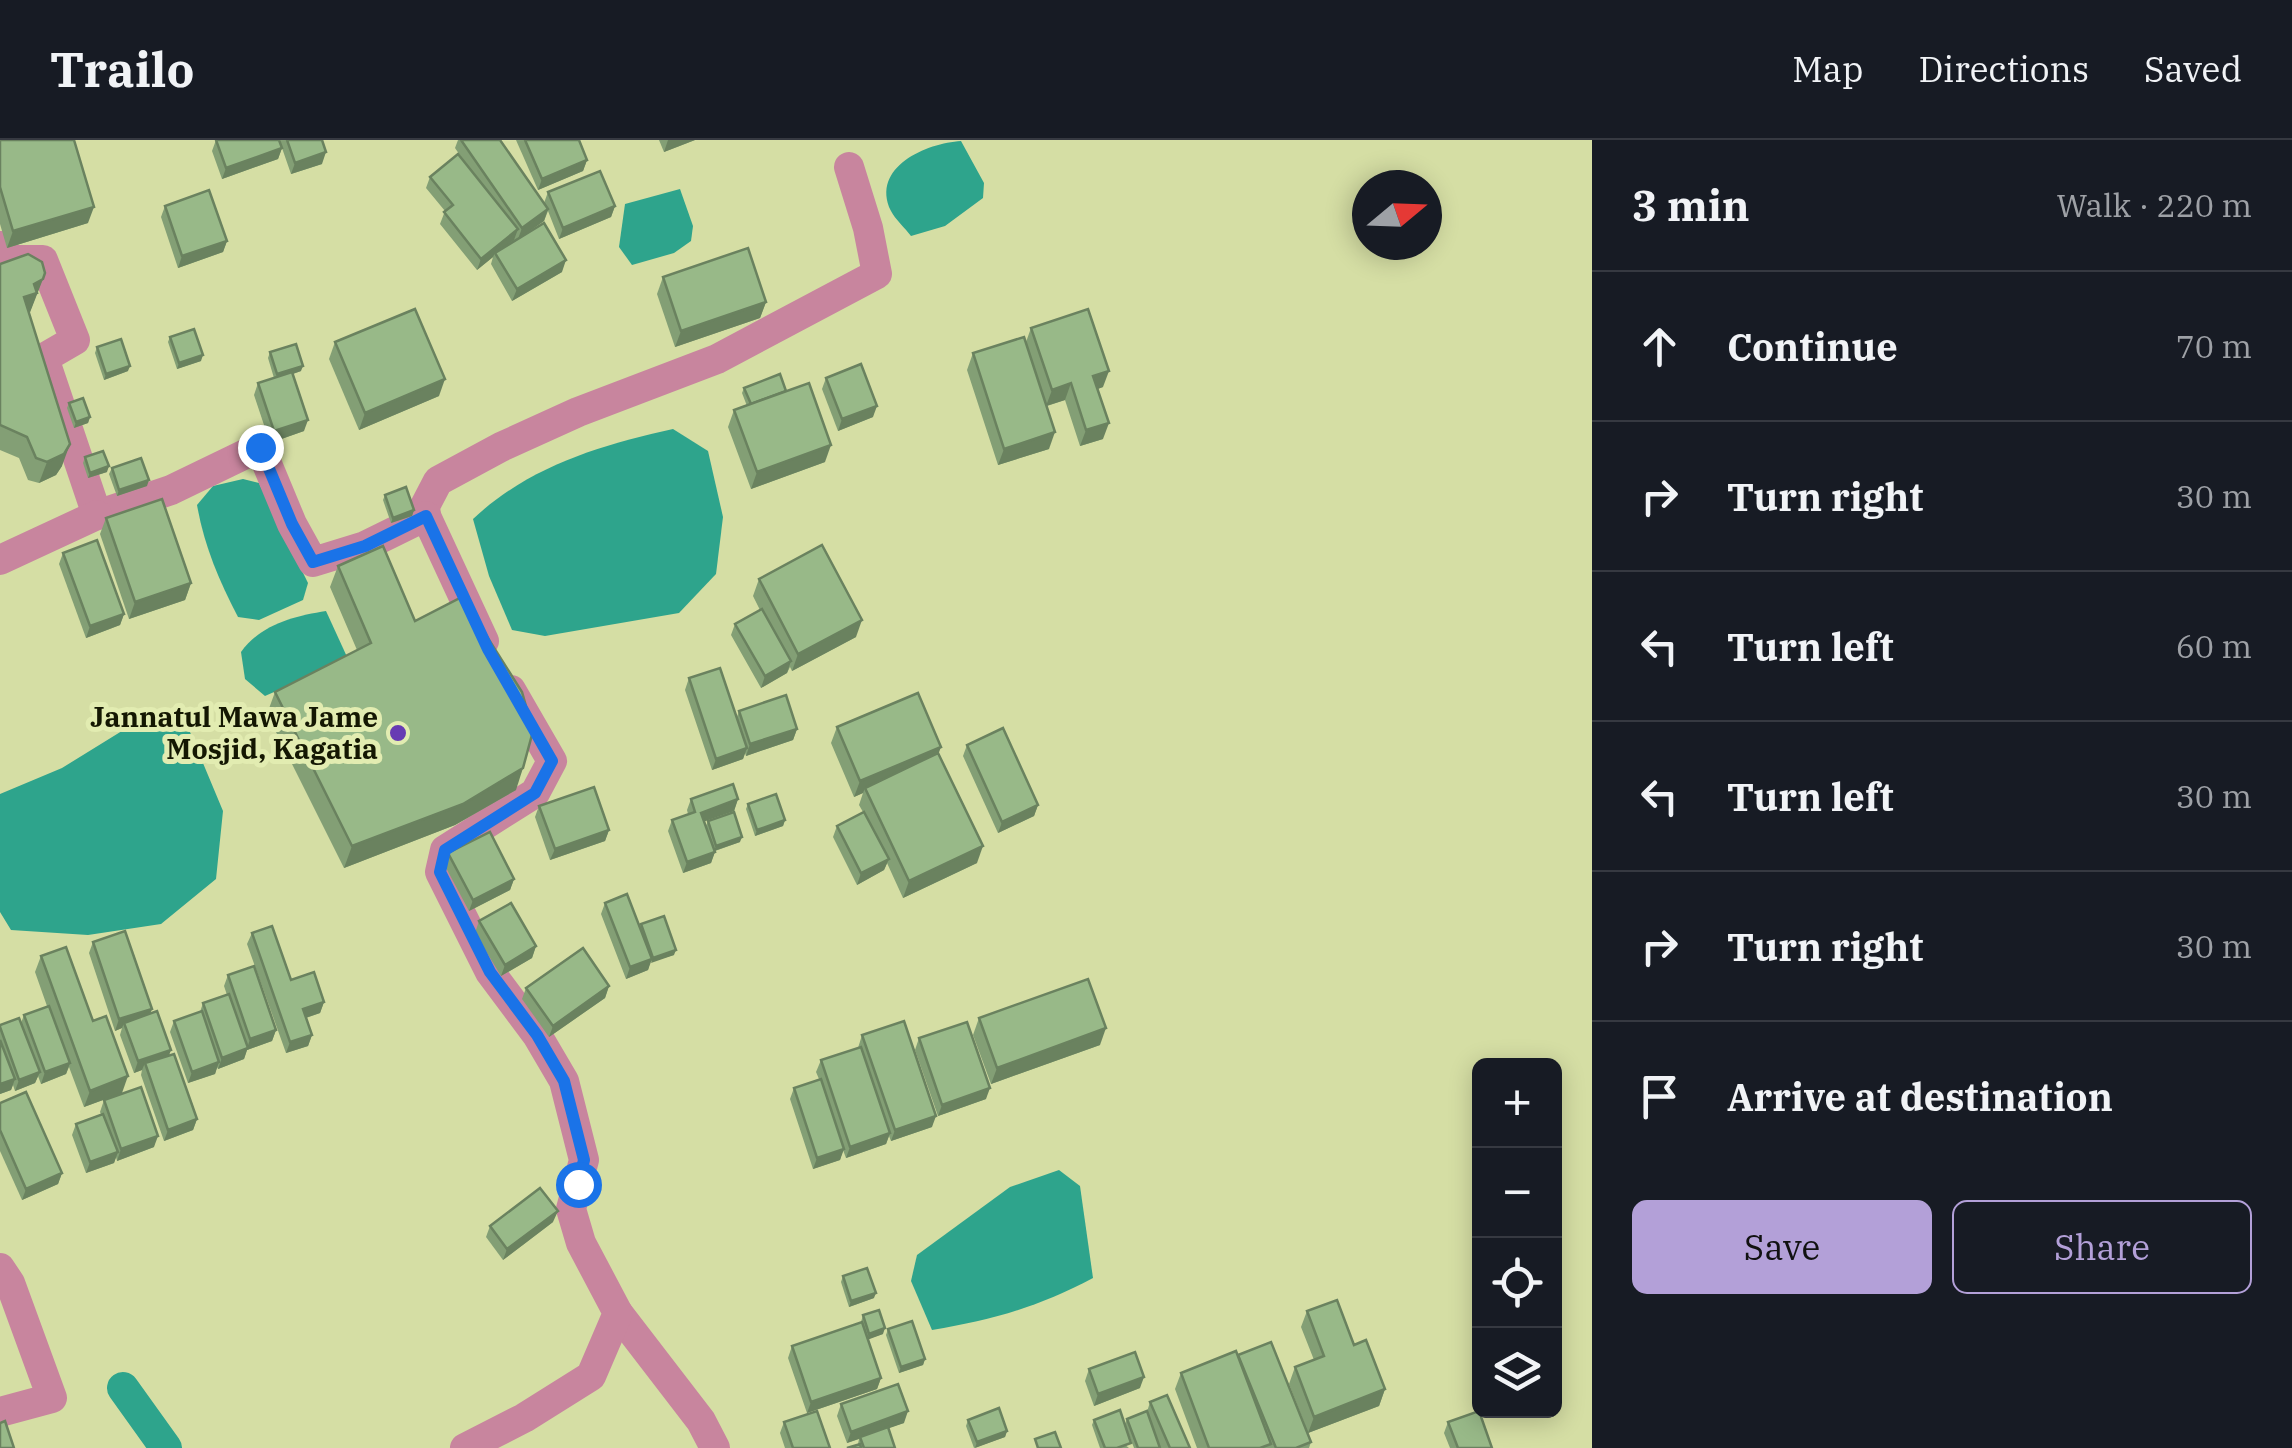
<!DOCTYPE html>
<html lang="en">
<head>
<meta charset="utf-8">
<style>
  :root { --surface:#171b24; --page:#20242c; --text:#f1f3f6; --muted:#9ea1a6; --line:#363941; --accent:#b3a0d8 }
  body { margin:0; font-family:"IBM Plex Serif",serif; background:var(--page); color:var(--text) }
  .controls { position:absolute; right:30px; bottom:30px; display:grid; overflow:hidden; border-radius:15px; box-shadow:0 5px 25px #0003 }
  .controls button { width:90px; height:90px; display:grid; place-items:center; padding:0; border:0; border-bottom:2px solid var(--line); background:var(--surface); color:var(--text); font:50px sans-serif }
  .compass { position:absolute; left:1352px; top:30px; width:90px; height:90px; border-radius:50%; background:var(--surface); box-shadow:0 5px 25px #0003; rotate:71deg }
  .stop { position:absolute; width:30px; height:30px; margin:-22px; border:8px solid #1a73e8; border-radius:50%; background:#fff }
  .stop.end { background:#1a73e8; border-color:#fff; box-shadow:0 2px 10px #0008 }
  .list { margin:0; padding:0; list-style:none }
  h2 { display:flex; justify-content:space-between; align-items:center; height:130px; margin:0; padding:0 40px; font-size:42px }
  h2 small { font-size:32px; font-weight:400; color:var(--muted) }
  .list li { display:grid; grid-template-columns:65px 1fr auto; gap:30px; align-items:center; box-sizing:border-box; height:150px; padding:0 40px; border-top:2px solid var(--line) }
  .list b { display:block; font-size:38px; white-space:nowrap }
  .list em { font-size:32px; font-style:normal; color:var(--muted) }
  .actions { display:flex; gap:20px; padding:30px 40px }
  .actions a { flex:1; padding:22px 0; border:2px solid var(--accent); border-radius:15px; text-align:center; font-size:35px; color:var(--accent) }
  .actions .main { background:var(--accent); color:#111 }
  .icon { flex:none; width:55px; height:55px; fill:none; stroke:currentColor; stroke-width:2; stroke-linecap:round; stroke-linejoin:round }
  .map { position:relative; flex:none; width:1592px; height:1308px; overflow:hidden }
  header { display:flex; align-items:center; gap:60px; box-sizing:border-box; height:140px; padding:0 50px; background:var(--surface); border-bottom:2px solid var(--line) }
  header strong { font-size:48px }
  nav { display:flex; gap:55px; margin-inline-start:auto; font-size:35px }
  main { display:flex }
  aside { flex:1; background:var(--surface) }
  .map>svg:first-child { display:block }
  .water { fill:#2ea48c }
  .lines { fill:none; stroke-linecap:round; stroke-linejoin:round }
  .canal { stroke:#2ea48c; stroke-width:32 }
  .minor { stroke:#c8859e; stroke-width:30 }
  .wall { fill:#839f75 }
  .shaded-wall { fill:#6a825f }
  .building { fill:#98b988; stroke:#6a825f; stroke-width:2.5 }
  .route { stroke:#1a73e8; stroke-width:12 }
  .poi-dot { fill:#673bb3; stroke:#e2ecb1; stroke-width:4 }
  .labels { text-anchor:middle; stroke-width:10; stroke-linejoin:round; paint-order:stroke }
  .poi-label { font-size:28px; font-weight:bold; fill:#141702; stroke:#e2ecb1; text-anchor:end }
</style>
</head>
<body>
<header>
<strong>Trailo</strong>
<nav><a>Map</a><a>Directions</a><a>Saved</a></nav>
</header>
<main>
<div class="map">
<svg width="1592" height="1308" viewBox="0 0 1592 1308">
  <rect width="100%" height="100%" fill="#d5dea4"/>
  <g class="water">
    <path d="M 961,1 L 984,43 L 983,58 L 945,86 L 911,96 C 905,88 895,79 891,71 C 870,27 927,3 961,1 Z"/>
    <path d="M 680,49 L 693,86 L 691,101 L 674,113 L 632,125 L 619,107 L 625,64 Z"/>
    <path d="M 673,289 L 708,311 L 723,377 L 716,434 L 679,473 L 545,496 L 512,490 L 489,436 L 473,379 C 528,327 600,305 673,289 Z"/>
    <path d="M 243,339 L 259,343 L 308,443 L 303,460 L 259,480 L 238,477 C 219,441 204,405 197,365 L 213,346 Z"/>
    <path d="M 326,471 L 348,519 L 265,556 L 245,539 L 241,512 C 260,485 294,476 326,471 Z"/>
    <path d="M 130,586 L 190,592 L 223,671 L 216,739 L 161,784 L 88,795 L 11,790 L 0,772 L 0,654 L 62,628 Z"/>
    <path d="M 1059,1030 L 1080,1046 L 1093,1138 C 1038,1167 993,1180 932,1190 L 911,1141 L 917,1115 L 1010,1047 Z"/>
  </g>
  <g class="lines">
    <path class="canal" d="M 123,1248 L 166,1308"/>
    <g class="minor">
      <path d="M 0,106 L 11,120 L 43,120 L 75,200 L 44,218 L 97,375 L 171,350 L 260,307 L 292,384 L 313,422 L 365,406 L 426,376 L 425,366 L 438,341 L 501,307 L 578,272 L 717,219 L 877,134 L 868,88 L 849,27"/>
      <path d="M 426,376 L 484,501"/>
      <path d="M 0,420 L 97,375"/>
      <path d="M 0,1128 L 10,1143 L 52,1258 L 0,1272"/>
      <path d="M 618,1173 L 701,1281 L 715,1308"/>
      <path d="M 465,1308 L 524,1278 L 591,1236 L 618,1173 L 581,1103 L 571,1069 L 584,1020 L 564,941 L 537,895 L 490,832 L 440,732 L 445,710 L 535,653 L 552,621 L 511,550"/>
    </g>
  </g>
  <g class="wall">
    <path d="M 0,0 L 88,83 L 7,108 L 0,84 Z"/>
    <path d="M 216,0 L 322,0 L 322,24 L 291,34 L 282,8 L 278,19 L 222,39 L 212,11 Z"/>
    <path d="M 458,0 L 500,0 L 544,63 L 548,52 L 615,66 L 611,77 L 559,99 L 548,71 L 544,81 L 520,98 L 562,132 L 512,161 L 491,124 L 493,117 L 477,130 L 440,84 L 445,71 L 426,48 L 430,37 L 468,27 L 455,8 Z"/>
    <path d="M 516,0 L 579,0 L 587,20 L 583,31 L 538,50 Z"/>
    <path d="M 659,0 L 695,0 L 664,12 Z"/>
    <path d="M 165,66 L 227,101 L 223,112 L 178,128 L 161,77 Z"/>
    <path d="M 0,124 L 45,133 L 29,174 L 62,326 L 56,335 L 39,343 L 28,340 L 19,318 L 0,310 Z"/>
    <path d="M 663,137 L 766,162 L 760,178 L 675,207 L 657,154 Z"/>
    <path d="M 1031,188 L 1103,247 L 1097,249 L 1103,299 L 1080,306 L 1065,260 L 1047,266 L 1049,309 L 998,325 L 967,230 L 973,213 L 1026,202 Z"/>
    <path d="M 170,197 L 201,221 L 177,229 L 168,202 Z"/>
    <path d="M 335,202 L 439,256 L 359,290 L 329,219 Z"/>
    <path d="M 97,207 L 128,231 L 104,240 L 95,213 Z"/>
    <path d="M 270,212 L 301,231 L 293,234 L 304,291 L 270,303 L 254,255 L 258,243 L 274,238 L 268,218 Z"/>
    <path d="M 826,238 L 873,277 L 838,291 L 822,249 Z"/>
    <path d="M 744,248 L 786,251 L 825,322 L 751,349 L 728,287 L 734,270 L 747,266 L 742,253 Z"/>
    <path d="M 69,263 L 90,277 L 88,283 L 74,288 L 67,268 Z"/>
    <path d="M 85,317 L 107,332 L 88,338 L 83,323 Z"/>
    <path d="M 112,328 L 147,346 L 117,356 L 109,334 Z"/>
    <path d="M 385,355 L 414,370 L 412,376 L 391,383 L 383,360 Z"/>
    <path d="M 106,378 L 191,443 L 185,460 L 129,479 L 100,394 Z"/>
    <path d="M 63,413 L 124,474 L 120,485 L 86,498 L 59,424 Z"/>
    <path d="M 338,426 L 415,481 L 516,650 L 455,685 L 344,728 L 267,574 L 275,552 L 357,510 L 330,447 Z"/>
    <path d="M 759,439 L 856,497 L 792,531 L 790,527 L 787,533 L 761,548 L 731,495 L 735,484 L 760,470 L 753,456 Z"/>
    <path d="M 689,538 L 737,577 L 739,571 L 797,589 L 793,600 L 746,616 L 745,613 L 743,619 L 712,630 L 685,550 Z"/>
    <path d="M 837,587 L 938,614 L 977,723 L 903,758 L 887,723 L 884,730 L 857,745 L 833,697 L 837,686 L 863,672 L 859,665 L 863,653 L 854,657 L 831,603 Z"/>
    <path d="M 967,605 L 1038,665 L 1034,676 L 998,693 L 963,616 Z"/>
    <path d="M 691,659 L 738,659 L 734,671 L 704,681 L 706,686 L 708,681 L 740,702 L 715,711 L 711,723 L 683,733 L 668,691 L 672,680 L 688,674 L 687,670 Z"/>
    <path d="M 748,664 L 785,680 L 783,686 L 755,696 L 746,669 Z"/>
    <path d="M 539,666 L 609,690 L 605,701 L 550,720 L 535,677 Z"/>
    <path d="M 448,713 L 514,739 L 510,750 L 469,771 L 444,724 Z"/>
    <path d="M 605,763 L 640,788 L 641,784 L 674,815 L 650,822 L 648,830 L 626,839 L 601,774 Z"/>
    <path d="M 479,781 L 536,806 L 532,818 L 501,836 L 475,793 Z"/>
    <path d="M 252,793 L 291,840 L 324,862 L 320,873 L 306,878 L 312,895 L 308,906 L 286,913 L 247,804 Z"/>
    <path d="M 93,802 L 152,869 L 150,874 L 197,979 L 193,990 L 164,1001 L 141,935 L 142,930 L 134,933 L 120,895 L 122,888 L 115,891 L 89,813 Z"/>
    <path d="M 41,816 L 93,881 L 122,953 L 84,967 L 69,927 L 66,934 L 41,944 L 38,936 L 35,943 L 15,951 L 13,945 L 11,950 L 0,954 L 0,885 L 21,883 L 24,875 L 47,866 L 35,832 Z"/>
    <path d="M 228,835 L 276,890 L 272,901 L 247,910 L 244,919 L 218,929 L 217,927 L 215,934 L 188,943 L 170,892 L 174,881 L 200,872 L 203,863 L 227,855 L 224,846 Z"/>
    <path d="M 609,846 L 605,858 L 549,897 L 522,859 L 526,848 Z"/>
    <path d="M 979,878 L 1100,905 L 991,944 L 973,895 Z"/>
    <path d="M 862,895 L 932,987 L 891,1001 L 889,996 L 886,1004 L 846,1018 L 843,1010 L 840,1020 L 813,1029 L 790,959 L 794,948 L 819,939 L 816,932 L 821,920 L 858,908 Z"/>
    <path d="M 919,898 L 986,959 L 938,976 L 915,910 Z"/>
    <path d="M 104,960 L 154,1007 L 117,1021 L 116,1017 L 114,1023 L 86,1033 L 72,995 L 76,984 L 101,974 L 100,972 Z"/>
    <path d="M 0,963 L 62,1033 L 58,1044 L 22,1060 L 0,1011 Z"/>
    <path d="M 553,1082 L 503,1120 L 486,1097 L 490,1086 Z"/>
    <path d="M 843,1136 L 874,1158 L 849,1167 L 841,1142 Z"/>
    <path d="M 1307,1171 L 1354,1205 L 1385,1249 L 1379,1266 L 1308,1293 L 1311,1302 L 1309,1308 L 1197,1308 L 1175,1249 L 1181,1233 L 1238,1216 L 1305,1285 L 1289,1244 L 1295,1227 L 1314,1220 L 1301,1187 Z"/>
    <path d="M 863,1175 L 883,1194 L 868,1199 L 881,1238 L 877,1249 L 807,1273 L 788,1218 L 792,1206 L 861,1182 Z"/>
    <path d="M 888,1189 L 925,1219 L 923,1225 L 899,1233 L 886,1195 Z"/>
    <path d="M 1089,1229 L 1140,1248 L 1094,1266 L 1085,1241 Z"/>
    <path d="M 1150,1262 L 1190,1308 L 1134,1308 L 1125,1284 L 1127,1279 L 1147,1272 Z"/>
    <path d="M 841,1264 L 904,1283 L 888,1288 L 895,1308 L 847,1308 L 858,1304 L 859,1299 L 847,1303 L 837,1276 Z"/>
    <path d="M 968,1280 L 1007,1291 L 1005,1297 L 974,1308 L 966,1286 Z"/>
    <path d="M 1094,1280 L 1129,1308 L 1100,1308 L 1092,1285 Z"/>
    <path d="M 784,1282 L 830,1308 L 785,1308 L 780,1293 Z"/>
    <path d="M 1448,1282 L 1492,1308 L 1450,1308 L 1444,1293 Z"/>
  </g>
  <g class="shaded-wall">
    <path d="M 668,0 L 695,0 L 664,12 Z"/>
    <path d="M 282,8 L 278,19 L 222,39 L 226,28 Z"/>
    <path d="M 326,12 L 322,24 L 291,34 L 295,23 Z"/>
    <path d="M 587,20 L 583,31 L 538,50 L 542,39 Z"/>
    <path d="M 615,66 L 611,77 L 559,99 L 563,88 Z"/>
    <path d="M 94,67 L 88,83 L 7,108 L 13,91 Z"/>
    <path d="M 548,69 L 544,81 L 518,99 L 522,88 Z"/>
    <path d="M 518,89 L 514,100 L 495,113 L 493,117 L 477,130 L 481,119 Z"/>
    <path d="M 227,101 L 223,112 L 178,128 L 182,116 Z"/>
    <path d="M 566,120 L 562,132 L 512,161 L 517,149 Z"/>
    <path d="M 43,139 L 29,175 L 24,157 L 34,144 Z"/>
    <path d="M 766,162 L 760,178 L 675,207 L 681,191 Z"/>
    <path d="M 203,215 L 201,221 L 177,229 L 179,223 Z"/>
    <path d="M 130,226 L 128,231 L 104,240 L 106,234 Z"/>
    <path d="M 303,226 L 301,231 L 275,240 L 277,234 Z"/>
    <path d="M 1109,231 L 1103,247 L 1087,253 L 1093,236 Z"/>
    <path d="M 445,239 L 439,256 L 359,290 L 365,273 Z"/>
    <path d="M 1071,243 L 1065,260 L 1046,266 L 1052,250 Z"/>
    <path d="M 877,266 L 873,277 L 838,291 L 842,279 Z"/>
    <path d="M 90,277 L 88,283 L 74,288 L 76,282 Z"/>
    <path d="M 308,280 L 304,291 L 270,303 L 274,291 Z"/>
    <path d="M 1109,283 L 1103,299 L 1080,306 L 1086,290 Z"/>
    <path d="M 1055,292 L 1049,309 L 998,325 L 1004,309 Z"/>
    <path d="M 70,304 L 62,326 L 56,335 L 39,343 L 47,322 Z"/>
    <path d="M 831,305 L 825,322 L 751,349 L 757,332 Z"/>
    <path d="M 109,326 L 107,332 L 88,338 L 90,333 Z"/>
    <path d="M 149,340 L 147,346 L 117,356 L 119,350 Z"/>
    <path d="M 414,370 L 412,376 L 391,383 L 393,378 Z"/>
    <path d="M 191,443 L 185,460 L 129,479 L 135,462 Z"/>
    <path d="M 124,474 L 120,485 L 86,498 L 90,486 Z"/>
    <path d="M 862,480 L 856,497 L 792,531 L 798,514 Z"/>
    <path d="M 791,521 L 787,533 L 761,548 L 765,536 Z"/>
    <path d="M 797,589 L 793,600 L 746,616 L 750,604 Z"/>
    <path d="M 941,607 L 935,623 L 865,648 L 863,653 L 854,657 L 860,641 Z"/>
    <path d="M 747,608 L 743,619 L 712,630 L 716,619 Z"/>
    <path d="M 523,628 L 516,650 L 455,685 L 344,728 L 352,706 Z"/>
    <path d="M 738,659 L 734,671 L 697,684 L 701,673 Z"/>
    <path d="M 1038,665 L 1034,676 L 998,693 L 1002,682 Z"/>
    <path d="M 785,680 L 783,686 L 755,696 L 757,690 Z"/>
    <path d="M 609,690 L 605,701 L 550,720 L 555,709 Z"/>
    <path d="M 742,697 L 740,702 L 714,711 L 716,706 Z"/>
    <path d="M 983,706 L 977,723 L 903,758 L 909,741 Z"/>
    <path d="M 715,712 L 711,723 L 683,733 L 687,722 Z"/>
    <path d="M 889,719 L 884,730 L 857,745 L 861,733 Z"/>
    <path d="M 514,739 L 510,750 L 469,771 L 473,760 Z"/>
    <path d="M 536,806 L 532,818 L 501,836 L 505,825 Z"/>
    <path d="M 676,810 L 674,815 L 651,823 L 653,818 Z"/>
    <path d="M 652,819 L 648,830 L 626,839 L 630,827 Z"/>
    <path d="M 609,846 L 605,858 L 549,897 L 553,886 Z"/>
    <path d="M 324,862 L 320,873 L 299,880 L 303,869 Z"/>
    <path d="M 152,869 L 147,880 L 124,883 L 122,888 L 115,891 L 119,879 Z"/>
    <path d="M 1106,888 L 1100,905 L 991,944 L 997,928 Z"/>
    <path d="M 276,890 L 272,901 L 247,910 L 244,919 L 218,929 L 222,918 L 247,909 L 250,899 Z"/>
    <path d="M 312,895 L 308,906 L 286,913 L 290,902 Z"/>
    <path d="M 171,910 L 167,921 L 145,923 L 142,930 L 134,933 L 138,921 Z"/>
    <path d="M 219,922 L 215,934 L 188,943 L 192,932 Z"/>
    <path d="M 70,923 L 66,934 L 41,944 L 45,932 Z"/>
    <path d="M 40,932 L 35,943 L 15,951 L 19,940 Z"/>
    <path d="M 128,936 L 122,953 L 84,967 L 90,951 Z"/>
    <path d="M 15,939 L 11,950 L 0,954 L 0,944 Z"/>
    <path d="M 990,948 L 986,959 L 938,976 L 942,965 Z"/>
    <path d="M 936,976 L 932,987 L 891,1001 L 895,990 Z"/>
    <path d="M 197,979 L 193,990 L 164,1001 L 168,990 Z"/>
    <path d="M 890,993 L 886,1004 L 846,1018 L 850,1007 Z"/>
    <path d="M 158,996 L 154,1007 L 117,1021 L 121,1009 Z"/>
    <path d="M 844,1009 L 840,1020 L 813,1029 L 817,1018 Z"/>
    <path d="M 118,1012 L 114,1023 L 86,1033 L 90,1022 Z"/>
    <path d="M 62,1033 L 58,1044 L 22,1060 L 26,1049 Z"/>
    <path d="M 558,1071 L 553,1082 L 503,1120 L 507,1109 Z"/>
    <path d="M 876,1153 L 874,1158 L 849,1167 L 851,1161 Z"/>
    <path d="M 885,1188 L 883,1194 L 867,1200 L 869,1194 Z"/>
    <path d="M 925,1219 L 923,1225 L 899,1233 L 901,1227 Z"/>
    <path d="M 1144,1237 L 1140,1248 L 1094,1266 L 1098,1254 Z"/>
    <path d="M 881,1238 L 877,1249 L 807,1273 L 811,1262 Z"/>
    <path d="M 1385,1249 L 1379,1266 L 1308,1293 L 1314,1277 Z"/>
    <path d="M 908,1271 L 904,1283 L 847,1303 L 851,1292 Z"/>
    <path d="M 1007,1291 L 1005,1297 L 975,1308 L 977,1302 Z"/>
  </g>
  <g class="building">
    <path d="M 0,0 L 74,0 L 94,67 L 13,91 L 0,47 Z"/>
    <path d="M 216,0 L 279,0 L 282,8 L 226,28 Z"/>
    <path d="M 287,0 L 322,0 L 326,12 L 295,23 Z"/>
    <path d="M 461,0 L 500,0 L 548,69 L 522,88 Z"/>
    <path d="M 525,0 L 579,0 L 587,20 L 542,39 Z"/>
    <path d="M 458,14 L 518,89 L 481,119 L 444,72 L 453,65 L 430,37 Z"/>
    <path d="M 600,31 L 615,66 L 563,88 L 548,52 Z"/>
    <path d="M 209,50 L 227,101 L 182,116 L 165,66 Z"/>
    <path d="M 544,83 L 566,120 L 517,149 L 495,113 Z"/>
    <path d="M 748,108 L 766,162 L 681,191 L 663,137 Z"/>
    <path d="M 28,114 L 42,122 L 45,133 L 43,139 L 34,144 L 37,153 L 24,157 L 70,304 L 64,314 L 47,322 L 36,318 L 27,297 L 0,285 L 0,124 Z"/>
    <path d="M 415,169 L 445,239 L 365,273 L 335,202 Z"/>
    <path d="M 1088,169 L 1109,231 L 1093,236 L 1109,283 L 1086,290 L 1071,243 L 1052,250 L 1031,188 Z"/>
    <path d="M 194,189 L 203,215 L 179,223 L 170,197 Z"/>
    <path d="M 1024,197 L 1055,292 L 1004,309 L 973,213 Z"/>
    <path d="M 121,199 L 130,226 L 106,234 L 97,207 Z"/>
    <path d="M 296,204 L 303,226 L 277,234 L 270,212 Z"/>
    <path d="M 861,224 L 877,266 L 842,279 L 826,238 Z"/>
    <path d="M 292,232 L 308,280 L 274,291 L 258,243 Z"/>
    <path d="M 780,234 L 786,251 L 751,264 L 744,248 Z"/>
    <path d="M 809,243 L 831,305 L 757,332 L 734,270 Z"/>
    <path d="M 83,258 L 90,277 L 76,282 L 69,263 Z"/>
    <path d="M 103,311 L 109,326 L 90,333 L 85,317 Z"/>
    <path d="M 141,318 L 149,340 L 119,350 L 112,328 Z"/>
    <path d="M 406,347 L 414,370 L 393,378 L 385,355 Z"/>
    <path d="M 162,359 L 191,443 L 135,462 L 106,378 Z"/>
    <path d="M 97,400 L 124,474 L 90,486 L 63,413 Z"/>
    <path d="M 822,405 L 862,480 L 798,514 L 759,439 Z"/>
    <path d="M 383,406 L 415,481 L 462,457 L 522,552 L 533,591 L 523,628 L 463,664 L 352,706 L 275,552 L 371,503 L 338,426 Z"/>
    <path d="M 762,469 L 791,521 L 765,536 L 735,484 Z"/>
    <path d="M 720,528 L 747,608 L 716,619 L 689,538 Z"/>
    <path d="M 918,553 L 941,607 L 860,641 L 837,587 Z"/>
    <path d="M 786,555 L 797,589 L 750,604 L 739,571 Z"/>
    <path d="M 1003,588 L 1038,665 L 1002,682 L 967,605 Z"/>
    <path d="M 938,613 L 983,706 L 909,741 L 865,648 Z"/>
    <path d="M 733,644 L 738,659 L 701,673 L 715,712 L 687,722 L 672,680 L 695,672 L 691,659 Z"/>
    <path d="M 594,647 L 609,690 L 555,709 L 539,666 Z"/>
    <path d="M 776,654 L 785,680 L 757,690 L 748,664 Z"/>
    <path d="M 734,672 L 742,697 L 716,706 L 708,681 Z"/>
    <path d="M 864,672 L 889,719 L 861,733 L 837,686 Z"/>
    <path d="M 490,692 L 514,739 L 473,760 L 448,713 Z"/>
    <path d="M 627,754 L 652,819 L 630,827 L 605,763 Z"/>
    <path d="M 511,763 L 536,806 L 505,825 L 479,781 Z"/>
    <path d="M 664,776 L 676,810 L 653,818 L 641,784 Z"/>
    <path d="M 272,786 L 291,840 L 314,832 L 324,862 L 303,869 L 312,895 L 290,902 L 252,793 Z"/>
    <path d="M 125,791 L 152,869 L 119,879 L 93,802 Z"/>
    <path d="M 66,807 L 93,881 L 106,876 L 128,936 L 90,951 L 41,816 Z"/>
    <path d="M 583,808 L 609,846 L 553,886 L 526,848 Z"/>
    <path d="M 254,826 L 276,890 L 250,899 L 228,835 Z"/>
    <path d="M 1088,839 L 1106,888 L 997,928 L 979,878 Z"/>
    <path d="M 229,854 L 248,908 L 222,918 L 203,863 Z"/>
    <path d="M 49,866 L 70,923 L 45,932 L 24,875 Z"/>
    <path d="M 157,871 L 171,910 L 138,921 L 124,883 Z"/>
    <path d="M 202,871 L 219,922 L 192,932 L 174,881 Z"/>
    <path d="M 19,878 L 40,932 L 19,940 L 0,887 L 0,885 Z"/>
    <path d="M 904,881 L 936,976 L 895,990 L 862,895 Z"/>
    <path d="M 967,882 L 990,948 L 942,965 L 919,898 Z"/>
    <path d="M 0,900 L 15,939 L 0,944 Z"/>
    <path d="M 861,907 L 890,993 L 850,1007 L 821,920 Z"/>
    <path d="M 174,914 L 197,979 L 168,990 L 145,923 Z"/>
    <path d="M 821,939 L 844,1009 L 817,1018 L 794,948 Z"/>
    <path d="M 141,947 L 158,996 L 121,1009 L 104,960 Z"/>
    <path d="M 26,952 L 62,1033 L 26,1049 L 0,990 L 0,963 Z"/>
    <path d="M 103,974 L 118,1012 L 90,1022 L 76,984 Z"/>
    <path d="M 540,1048 L 558,1071 L 507,1109 L 490,1086 Z"/>
    <path d="M 867,1128 L 876,1153 L 851,1161 L 843,1136 Z"/>
    <path d="M 1337,1160 L 1354,1205 L 1366,1200 L 1385,1249 L 1314,1277 L 1295,1227 L 1324,1216 L 1307,1171 Z"/>
    <path d="M 879,1170 L 885,1188 L 869,1194 L 863,1175 Z"/>
    <path d="M 912,1181 L 925,1219 L 901,1227 L 888,1189 Z"/>
    <path d="M 862,1182 L 881,1238 L 811,1262 L 792,1206 Z"/>
    <path d="M 1271,1202 L 1311,1302 L 1296,1308 L 1276,1308 L 1238,1215 Z"/>
    <path d="M 1236,1211 L 1271,1304 L 1260,1308 L 1209,1308 L 1181,1233 Z"/>
    <path d="M 1135,1212 L 1144,1237 L 1098,1254 L 1089,1229 Z"/>
    <path d="M 898,1244 L 908,1271 L 851,1292 L 841,1264 Z"/>
    <path d="M 1167,1255 L 1190,1308 L 1170,1308 L 1150,1262 Z"/>
    <path d="M 999,1268 L 1007,1291 L 977,1302 L 968,1280 Z"/>
    <path d="M 1120,1270 L 1131,1303 L 1117,1308 L 1105,1308 L 1094,1280 Z"/>
    <path d="M 817,1271 L 830,1308 L 793,1308 L 784,1282 Z"/>
    <path d="M 1147,1271 L 1160,1308 L 1138,1308 L 1127,1279 Z"/>
    <path d="M 1479,1271 L 1492,1308 L 1458,1308 L 1448,1282 Z"/>
    <path d="M 5,1281 L 14,1308 L 0,1308 L 0,1283 Z"/>
    <path d="M 888,1287 L 895,1308 L 864,1308 L 860,1297 Z"/>
    <path d="M 1055,1292 L 1061,1308 L 1038,1308 L 1035,1299 Z"/>
    <path d="M 860,1304 L 861,1308 L 847,1308 Z"/>
  </g>
  <g class="lines">
    <path class="route" d="M 260,307 L 292,384 L 313,422 L 365,406 L 426,376 L 488,509 L 552,621 L 535,653 L 445,710 L 440,732 L 490,832 L 537,895 L 564,941 L 584,1020 L 578,1044"/>
  </g>
  <circle class="poi-dot" cx="398" cy="593" r="10"/>
  <g class="labels">
    <g class="poi-label">
      <text x="378" y="587">Jannatul Mawa Jame<tspan x="378" dy="32">Mosjid, Kagatia</tspan></text>
    </g>
  </g>
</svg>
<div class="controls">
<button>+</button>
<button>−</button>
<button><svg class="icon" aria-label="locate" viewBox="0 0 24 24"><circle cx="12" cy="12" r="6"/><path d="M12 2v4M12 18v4M2 12h4M18 12h4"/></svg></button>
<button><svg class="icon" aria-label="layers" viewBox="0 0 24 24"><path d="M12 4l9 5-9 5-9-5zM3 14l9 5 9-5"/></svg></button>
</div>
<svg class="compass" viewBox="-18 -18 36 36"><path d="M0-13l5 13h-10z" fill="#e53935"/><path d="M0 13l5-13h-10z" fill="#9ea1a6"/></svg>
<div class="stop" style="left:578px;top:1044px"></div>
<div class="stop end" style="left:260px;top:307px"></div>
</div>
<aside>
<h2>3 min<small>Walk · 220 m</small></h2>
<ul class="list">
<li><svg class="icon" aria-label="ahead" viewBox="0 0 24 24"><path d="M12 20V5M6 11l6-6 6 6"/></svg><div><b>Continue</b></div><em>70 m</em></li>
<li><svg class="icon" aria-label="right" viewBox="0 0 24 24"><path d="M7 20v-9h11M14 6l5 5-5 5"/></svg><div><b>Turn right</b></div><em>30 m</em></li>
<li><svg class="icon" aria-label="left" viewBox="0 0 24 24"><path d="M17 20v-9H6M10 6l-5 5 5 5"/></svg><div><b>Turn left</b></div><em>60 m</em></li>
<li><svg class="icon" aria-label="left" viewBox="0 0 24 24"><path d="M17 20v-9H6M10 6l-5 5 5 5"/></svg><div><b>Turn left</b></div><em>30 m</em></li>
<li><svg class="icon" aria-label="right" viewBox="0 0 24 24"><path d="M7 20v-9h11M14 6l5 5-5 5"/></svg><div><b>Turn right</b></div><em>30 m</em></li>
<li><svg class="icon" aria-label="arrive" viewBox="0 0 24 24"><path d="M6 21V4h12l-3 4 3 4H6"/></svg><div><b>Arrive at destination</b></div></li>
</ul>
<div class="actions"><a class="main">Save</a><a>Share</a></div>
</aside>
</main>
</body>
</html>
